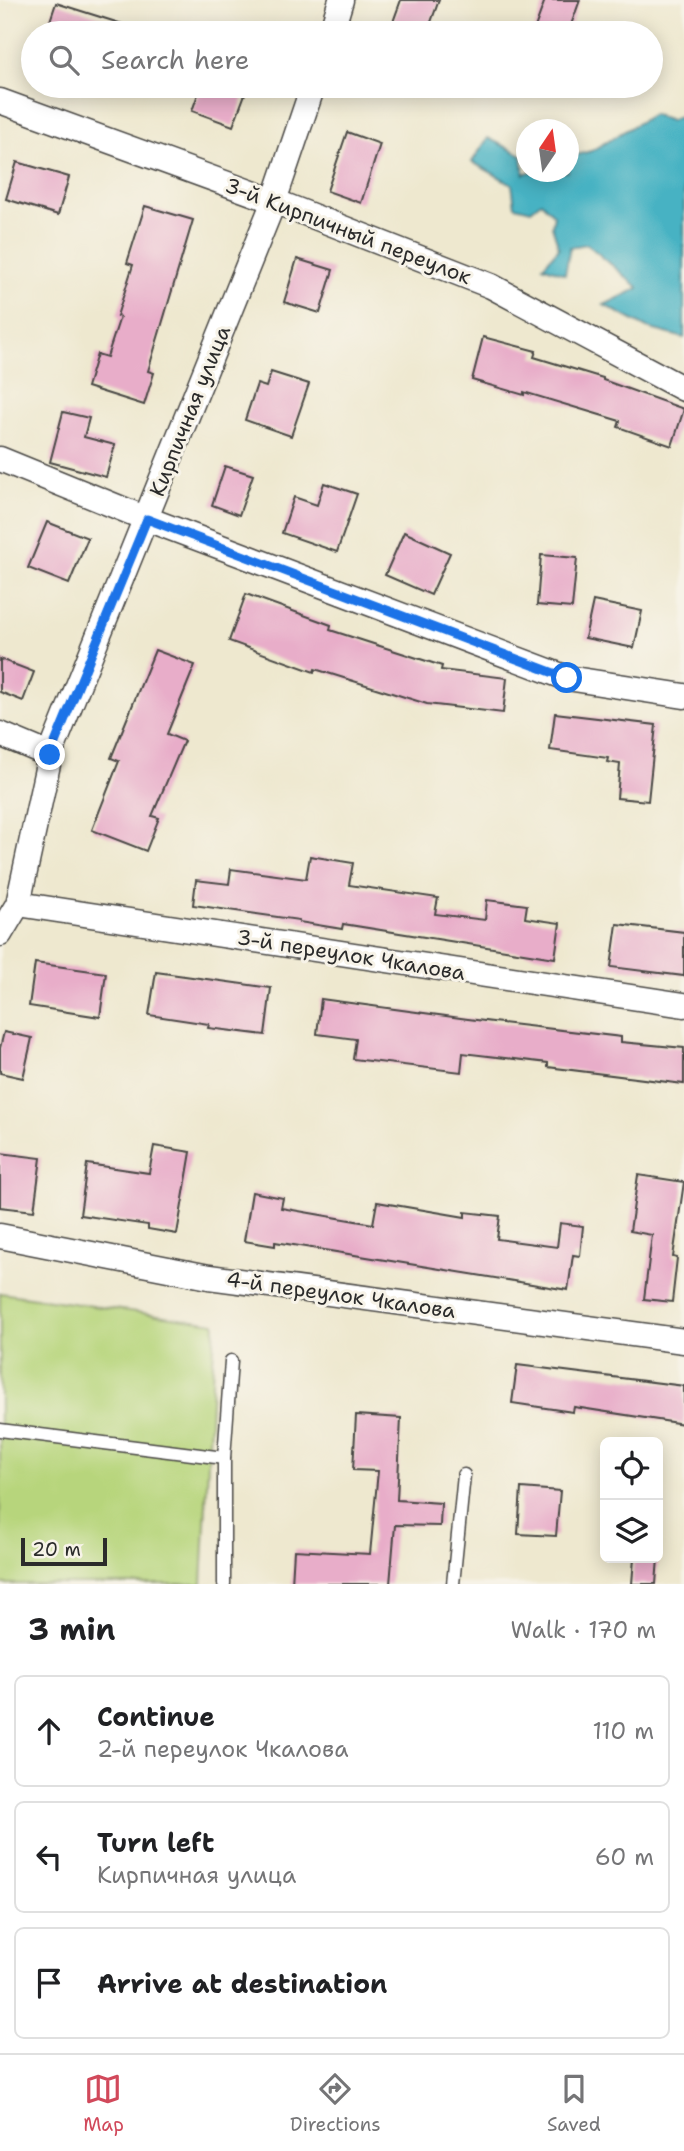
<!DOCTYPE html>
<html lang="en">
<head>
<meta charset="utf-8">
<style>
  :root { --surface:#fff; --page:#f2f2f2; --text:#202124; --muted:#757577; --line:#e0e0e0; --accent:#d1495b }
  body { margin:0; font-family:"Shantell Sans",sans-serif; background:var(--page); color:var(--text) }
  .controls { position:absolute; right:21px; bottom:21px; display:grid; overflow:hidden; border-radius:10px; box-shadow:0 4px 18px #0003 }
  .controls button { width:63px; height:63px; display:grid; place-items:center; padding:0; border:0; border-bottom:2px solid var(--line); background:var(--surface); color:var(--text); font:35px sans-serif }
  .compass { position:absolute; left:516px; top:119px; width:63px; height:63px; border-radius:50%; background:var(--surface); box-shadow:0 4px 18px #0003; rotate:13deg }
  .scale { position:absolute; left:21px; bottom:18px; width:86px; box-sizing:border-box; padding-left:7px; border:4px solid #2b2b2b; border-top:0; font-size:19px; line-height:24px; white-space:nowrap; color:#2b2b2b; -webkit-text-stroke:5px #f7f3e8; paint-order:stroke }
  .stop { position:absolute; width:21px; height:21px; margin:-16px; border:5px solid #1a73e8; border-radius:50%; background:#fff }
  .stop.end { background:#1a73e8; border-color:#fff; box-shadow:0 2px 7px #0008 }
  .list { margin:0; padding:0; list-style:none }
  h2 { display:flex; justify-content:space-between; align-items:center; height:91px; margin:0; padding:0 28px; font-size:30px }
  h2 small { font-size:23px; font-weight:400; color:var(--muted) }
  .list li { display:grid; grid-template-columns:46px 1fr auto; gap:21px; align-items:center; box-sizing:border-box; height:112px; margin:0 14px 14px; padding:0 14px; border:2px solid var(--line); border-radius:10px }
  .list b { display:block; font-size:26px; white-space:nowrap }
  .list p { margin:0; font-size:23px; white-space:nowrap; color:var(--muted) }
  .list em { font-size:23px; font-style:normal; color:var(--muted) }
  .icon { flex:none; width:38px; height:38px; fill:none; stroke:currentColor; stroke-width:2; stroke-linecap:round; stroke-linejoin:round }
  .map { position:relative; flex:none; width:684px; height:1584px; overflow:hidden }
  .search { position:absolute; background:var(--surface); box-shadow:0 4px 18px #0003; left:21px; right:21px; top:21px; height:77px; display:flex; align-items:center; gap:18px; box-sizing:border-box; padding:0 24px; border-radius:38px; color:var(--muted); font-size:26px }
  .sheet { height:469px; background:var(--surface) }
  nav { display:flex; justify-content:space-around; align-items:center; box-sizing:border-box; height:98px; border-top:2px solid var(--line); background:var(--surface); font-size:19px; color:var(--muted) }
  nav a { display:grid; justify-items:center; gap:4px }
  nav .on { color:var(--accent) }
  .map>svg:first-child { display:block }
  .green { fill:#b7d57b; stroke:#718053; stroke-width:2 }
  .water { fill:#46b2c3; stroke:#386e77; stroke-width:2 }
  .building { fill:#e8adc9 }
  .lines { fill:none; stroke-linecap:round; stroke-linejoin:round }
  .lane-casing { stroke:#484744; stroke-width:15 }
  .street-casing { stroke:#484744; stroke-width:27 }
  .lane { stroke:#fff; stroke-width:12 }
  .street { stroke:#fff; stroke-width:24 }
  .route { stroke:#1a73e8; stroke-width:9 }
  .labels { text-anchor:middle; stroke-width:6; stroke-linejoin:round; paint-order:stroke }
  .street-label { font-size:21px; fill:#2b2b2b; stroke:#f7f3e8 }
</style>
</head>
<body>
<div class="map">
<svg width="684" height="1584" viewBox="0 0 684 1584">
  <rect width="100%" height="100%" fill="#f7f3e8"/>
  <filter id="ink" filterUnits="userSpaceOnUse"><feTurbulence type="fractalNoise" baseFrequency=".0143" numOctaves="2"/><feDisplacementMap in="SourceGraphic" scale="14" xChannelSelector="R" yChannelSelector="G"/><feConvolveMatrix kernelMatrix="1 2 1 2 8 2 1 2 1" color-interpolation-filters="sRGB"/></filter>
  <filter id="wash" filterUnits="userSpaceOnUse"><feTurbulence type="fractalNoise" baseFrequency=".00686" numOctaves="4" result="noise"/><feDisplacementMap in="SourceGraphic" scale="28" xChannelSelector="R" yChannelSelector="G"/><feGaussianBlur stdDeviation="1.57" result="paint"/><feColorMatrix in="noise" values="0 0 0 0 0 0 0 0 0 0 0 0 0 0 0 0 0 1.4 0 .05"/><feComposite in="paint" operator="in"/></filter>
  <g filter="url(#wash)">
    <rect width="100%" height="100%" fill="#eee8cf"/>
    <path class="green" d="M 0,1293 L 215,1323 L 202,1584 L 0,1584 Z"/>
    <path class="water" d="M 653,114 L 670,121 L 684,114 L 684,338 L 647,328 L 604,305 L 639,288 L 587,244 L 570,247 L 565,274 L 543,266 L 559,248 L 552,226 L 554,215 L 541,202 L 531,210 L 515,206 L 512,184 L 472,162 L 488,138 L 522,155 L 524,174 L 529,172 L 568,172 L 569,157 L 591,151 Z"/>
    <g id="blocks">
      <g class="building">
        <path d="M 401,0 L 439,0 L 427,33 L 389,33 Z"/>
        <path d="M 545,0 L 580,0 L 568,33 L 533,33 Z"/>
        <path d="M 56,3 L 135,28 L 134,33 L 46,33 Z"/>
        <path d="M 201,86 L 248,86 L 233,126 L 192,111 Z"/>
        <path d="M 347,132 L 380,144 L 361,203 L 327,191 Z"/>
        <path d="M 17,162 L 69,177 L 58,215 L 6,199 Z"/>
        <path d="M 145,206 L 193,220 L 148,371 L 154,373 L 144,405 L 87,387 L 97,354 L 107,357 L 120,317 L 117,316 L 133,265 L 127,263 Z"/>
        <path d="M 297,259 L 333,270 L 320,313 L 284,302 Z"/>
        <path d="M 483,337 L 536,351 L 534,357 L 603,378 L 603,380 L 684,409 L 672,446 L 618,427 L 620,421 L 524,392 L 524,395 L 472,380 Z"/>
        <path d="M 271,372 L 309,384 L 291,436 L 245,420 L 257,384 L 266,387 Z"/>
        <path d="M 63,412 L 89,418 L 84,437 L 115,445 L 106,477 L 50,462 Z"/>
        <path d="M 225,466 L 253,475 L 239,515 L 212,505 Z"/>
        <path d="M 324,483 L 357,494 L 337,552 L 282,533 L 294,497 L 317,505 Z"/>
        <path d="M 47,522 L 88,538 L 69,584 L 28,568 Z"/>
        <path d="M 404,532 L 450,553 L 431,595 L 385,575 Z"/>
        <path d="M 541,555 L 577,558 L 572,608 L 537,605 Z"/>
        <path d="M 246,594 L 331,625 L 330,630 L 442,666 L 441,670 L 507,678 L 503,713 L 427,704 L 315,669 L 314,672 L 229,641 Z"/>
        <path d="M 593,601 L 642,611 L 634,648 L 585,638 Z"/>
        <path d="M 155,650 L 195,665 L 167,734 L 184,741 L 152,816 L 159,818 L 146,851 L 92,830 L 119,761 L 111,758 Z"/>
        <path d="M 0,659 L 34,672 L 23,701 L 0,692 Z"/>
        <path d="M 555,713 L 656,725 L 648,801 L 617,798 L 620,764 L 607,762 L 608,758 L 550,750 Z"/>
        <path d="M 310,856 L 353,863 L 349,885 L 438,898 L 435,914 L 485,920 L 487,900 L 527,905 L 525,918 L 560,923 L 555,958 L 343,924 L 342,929 L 299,922 L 299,920 L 193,905 L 196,880 L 229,884 L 231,869 L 306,879 Z"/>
        <path d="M 617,924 L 684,932 L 684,976 L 611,967 Z"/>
        <path d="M 35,963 L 106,973 L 100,1017 L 29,1006 Z"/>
        <path d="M 156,972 L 271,988 L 265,1035 L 208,1028 L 209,1024 L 149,1015 Z"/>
        <path d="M 321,999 L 468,1019 L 621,1037 L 621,1042 L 684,1048 L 684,1084 L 548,1067 L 548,1063 L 463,1053 L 461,1072 L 353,1059 L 356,1039 L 317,1034 Z"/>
        <path d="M 4,1032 L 32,1038 L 23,1078 L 0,1073 L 0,1048 Z"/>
        <path d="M 154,1146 L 191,1152 L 177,1234 L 148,1229 L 148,1225 L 80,1215 L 87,1164 L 149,1173 Z"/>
        <path d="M 0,1153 L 41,1158 L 34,1211 L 0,1207 Z"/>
        <path d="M 638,1175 L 684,1182 L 673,1257 L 677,1258 L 672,1302 L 644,1299 L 652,1235 L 630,1231 Z"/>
        <path d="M 252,1192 L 283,1198 L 281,1208 L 373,1224 L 377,1202 L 465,1217 L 465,1212 L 500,1216 L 497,1239 L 557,1247 L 560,1223 L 583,1226 L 580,1256 L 573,1255 L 568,1290 L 275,1242 L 275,1246 L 244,1241 Z"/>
        <path d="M 517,1365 L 684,1386 L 684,1424 L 574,1407 L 573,1412 L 512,1403 Z"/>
        <path d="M 356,1415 L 401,1418 L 397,1500 L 441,1503 L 440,1526 L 395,1525 L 390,1584 L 292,1584 L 294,1550 L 370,1554 L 378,1471 L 353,1470 Z"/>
        <path d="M 521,1488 L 560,1491 L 556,1536 L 518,1534 Z"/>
        <path d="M 634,1558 L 658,1558 L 656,1584 L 632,1584 Z"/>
      </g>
    </g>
  </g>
  <g filter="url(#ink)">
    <use href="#blocks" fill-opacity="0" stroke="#484744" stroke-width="2"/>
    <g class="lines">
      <defs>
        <g id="lane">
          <path d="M 0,1430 L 224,1458"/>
          <path d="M 224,1584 L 224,1458 L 231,1361"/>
          <path d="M 453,1584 L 464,1475"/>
        </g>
        <g id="street">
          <path d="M 331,33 L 341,0"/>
          <path d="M 0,101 L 274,201 L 491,286 L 684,389"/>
          <path d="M 0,459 L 147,519 L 567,678 L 684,696"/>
          <path d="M 0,734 L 50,755"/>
          <path d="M 18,904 L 684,1005"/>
          <path d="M 0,934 L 18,904 L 50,755 L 274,201 L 313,86"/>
          <path d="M 0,1236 L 209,1277 L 684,1341"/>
        </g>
      </defs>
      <use href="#lane" class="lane-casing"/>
      <use href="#street" class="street-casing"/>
      <use href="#lane" class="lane"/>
      <use href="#street" class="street"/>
    </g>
  </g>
  <g class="lines" filter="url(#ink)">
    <path class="route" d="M 50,755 L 147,519 L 567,678"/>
  </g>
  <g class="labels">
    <g class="street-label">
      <text transform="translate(348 231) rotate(21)" y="7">3-й Кирпичный переулок</text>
      <text transform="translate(190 411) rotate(-68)" y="7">Кирпичная улица</text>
      <text transform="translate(351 955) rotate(9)" y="7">3-й переулок Чкалова</text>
      <text transform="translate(341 1295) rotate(8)" y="7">4-й переулок Чкалова</text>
    </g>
  </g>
</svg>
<div class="controls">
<button><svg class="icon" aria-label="locate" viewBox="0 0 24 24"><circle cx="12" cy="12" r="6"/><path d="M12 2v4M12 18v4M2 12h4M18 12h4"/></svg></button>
<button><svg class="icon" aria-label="layers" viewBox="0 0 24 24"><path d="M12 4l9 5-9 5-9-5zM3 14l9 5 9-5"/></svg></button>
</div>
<svg class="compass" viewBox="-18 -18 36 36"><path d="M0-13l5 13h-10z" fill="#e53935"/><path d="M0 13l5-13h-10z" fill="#757577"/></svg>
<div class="scale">20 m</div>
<div class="stop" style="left:567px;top:678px"></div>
<div class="stop end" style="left:50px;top:755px"></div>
<div class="search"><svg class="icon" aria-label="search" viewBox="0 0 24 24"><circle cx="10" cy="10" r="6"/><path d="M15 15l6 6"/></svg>Search here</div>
</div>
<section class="sheet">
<h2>3 min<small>Walk · 170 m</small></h2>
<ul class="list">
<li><svg class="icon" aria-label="ahead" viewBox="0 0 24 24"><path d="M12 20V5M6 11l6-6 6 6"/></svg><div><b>Continue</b><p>2-й переулок Чкалова</p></div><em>110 m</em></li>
<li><svg class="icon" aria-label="left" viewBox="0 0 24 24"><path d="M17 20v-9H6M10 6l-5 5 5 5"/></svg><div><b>Turn left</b><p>Кирпичная улица</p></div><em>60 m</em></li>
<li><svg class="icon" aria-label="arrive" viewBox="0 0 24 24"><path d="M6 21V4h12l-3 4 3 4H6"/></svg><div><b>Arrive at destination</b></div></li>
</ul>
</section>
<nav>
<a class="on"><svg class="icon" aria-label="map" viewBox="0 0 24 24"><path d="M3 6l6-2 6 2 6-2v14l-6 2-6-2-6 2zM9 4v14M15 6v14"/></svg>Map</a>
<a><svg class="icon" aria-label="directions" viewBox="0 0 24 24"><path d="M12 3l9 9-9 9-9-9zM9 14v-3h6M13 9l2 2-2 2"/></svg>Directions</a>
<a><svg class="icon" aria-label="saved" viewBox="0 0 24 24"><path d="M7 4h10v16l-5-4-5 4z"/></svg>Saved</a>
</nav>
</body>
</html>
